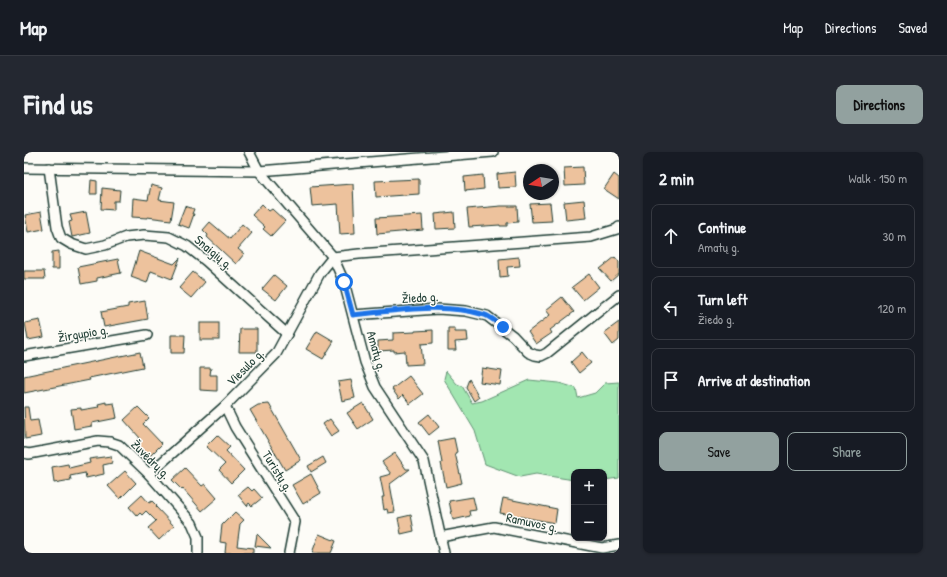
<!DOCTYPE html>
<html lang="en">
<head>
<meta charset="utf-8">
<style>
  :root { --surface:#171b24; --page:#242831; --text:#f1f3f6; --muted:#9ea1a6; --line:#363941; --accent:#92a19f }
  body { margin:0; font-family:"Patrick Hand",sans-serif; background:var(--page); color:var(--text) }
  .controls { position:absolute; right:12px; bottom:12px; display:grid; overflow:hidden; border-radius:8px; box-shadow:0 1px 3px #0004 }
  .controls button { width:36px; height:36px; display:grid; place-items:center; padding:0; border:0; border-bottom:1px solid var(--line); background:var(--surface); color:var(--text); font:20px sans-serif }
  .compass { position:absolute; left:499px; top:12px; width:36px; height:36px; border-radius:50%; background:var(--surface); box-shadow:0 1px 3px #0004; rotate:258deg }
  .stop { position:absolute; width:12px; height:12px; margin:-9px; border:3px solid #1a73e8; border-radius:50%; background:#fff }
  .stop.end { background:#1a73e8; border-color:#fff; box-shadow:0 1px 4px #0008 }
  .list { margin:0; padding:0; list-style:none }
  h2 { display:flex; justify-content:space-between; align-items:center; height:52px; margin:0; padding:0 16px; font-size:17px }
  h2 small { font-size:13px; font-weight:400; color:var(--muted) }
  .list li { display:grid; grid-template-columns:26px 1fr auto; gap:12px; align-items:center; box-sizing:border-box; height:64px; margin:0 8px 8px; padding:0 8px; border:1px solid var(--line); border-radius:8px }
  .list b { display:block; font-size:15px; white-space:nowrap }
  .list p { margin:0; font-size:13px; white-space:nowrap; color:var(--muted) }
  .list em { font-size:13px; font-style:normal; color:var(--muted) }
  .actions { display:flex; gap:8px; padding:12px 16px }
  .actions a { flex:1; padding:9px 0; border:1px solid var(--accent); border-radius:8px; text-align:center; font-size:14px; color:var(--accent) }
  .actions .main { background:var(--accent); color:#111 }
  .icon { flex:none; width:22px; height:22px; fill:none; stroke:currentColor; stroke-width:2; stroke-linecap:round; stroke-linejoin:round }
  .map { position:relative; flex:none; width:595px; height:401px; overflow:hidden; border-radius:8px }
  header { display:flex; align-items:center; gap:24px; box-sizing:border-box; height:56px; padding:0 20px; background:var(--surface); border-bottom:1px solid var(--line) }
  header strong { font-size:19px }
  nav { display:flex; gap:22px; margin-inline-start:auto; font-size:14px }
  .intro { display:flex; align-items:center; justify-content:space-between; box-sizing:border-box; height:96px; padding:0 24px }
  h1 { margin:0; font-size:28px }
  .button { padding:10px 18px; border-radius:8px; background:var(--accent); color:#111; font-size:14px; font-weight:700 }
  main { display:flex; gap:24px; padding:0 24px }
  aside { flex:1; background:var(--surface); border-radius:8px; box-shadow:0 1px 3px #0004 }
  .map>svg:first-child { display:block }
  .green { fill:#a2e6b1; stroke:#609272 }
  .building { fill:#edc29d; stroke:#1f3d34 }
  .lines { fill:none; stroke-linecap:round; stroke-linejoin:round }
  .minor-casing { stroke:#1f3d34; stroke-width:12 }
  .minor { stroke:#fdfcf7; stroke-width:9 }
  .route { stroke:#1a73e8; stroke-width:5 }
  .labels { text-anchor:middle; stroke-width:3; stroke-linejoin:round; paint-order:stroke }
  .street-label { font-size:13px; fill:#1f3d34; stroke:#fdfcf7 }
</style>
</head>
<body>
<header>
<strong>Map</strong>
<nav><a>Map</a><a>Directions</a><a>Saved</a></nav>
</header>
<div class="intro"><h1>Find us</h1><a class="button">Directions</a></div>
<main>
<div class="map">
<svg width="595" height="401" viewBox="0 0 595 401">
  <rect width="100%" height="100%" fill="#fdfcf7"/>
  <filter id="ink" filterUnits="userSpaceOnUse"><feTurbulence type="fractalNoise" baseFrequency=".025" numOctaves="2"/><feDisplacementMap in="SourceGraphic" scale="8" xChannelSelector="R" yChannelSelector="G"/><feConvolveMatrix kernelMatrix="1 2 1 2 8 2 1 2 1" color-interpolation-filters="sRGB"/></filter>
  <g filter="url(#ink)">
    <path class="green" d="M 422,219 L 433,232 L 438,234 L 448,251 L 458,249 L 505,228 L 535,231 L 552,236 L 554,246 L 571,241 L 581,231 L 595,230 L 595,326 L 580,328 L 580,320 L 550,320 L 550,328 L 512,322 L 496,325 L 461,312 L 451,279 L 420,227 Z"/>
    <g class="building">
      <path d="M 559,15 L 560,33 L 541,34 L 540,16 Z"/>
      <path d="M 491,20 L 492,35 L 474,36 L 473,22 Z"/>
      <path d="M 590,22 L 595,26 L 595,47 L 580,37 Z"/>
      <path d="M 459,23 L 460,37 L 441,39 L 440,25 Z"/>
      <path d="M 395,27 L 395,42 L 352,45 L 351,29 Z"/>
      <path d="M 67,28 L 73,29 L 73,42 L 66,42 Z"/>
      <path d="M 329,32 L 331,81 L 316,82 L 314,52 L 288,54 L 286,35 Z"/>
      <path d="M 127,33 L 138,36 L 135,48 L 150,50 L 147,68 L 123,65 L 123,66 L 108,65 L 109,46 L 124,48 Z"/>
      <path d="M 78,36 L 96,38 L 95,49 L 90,49 L 90,58 L 77,57 Z"/>
      <path d="M 560,48 L 562,66 L 542,68 L 540,50 Z"/>
      <path d="M 526,51 L 528,69 L 508,70 L 506,52 Z"/>
      <path d="M 238,52 L 245,59 L 248,57 L 261,69 L 247,84 L 239,77 L 241,75 L 228,63 Z"/>
      <path d="M 161,54 L 170,57 L 168,62 L 170,62 L 165,76 L 154,72 Z"/>
      <path d="M 477,54 L 493,54 L 494,70 L 483,71 L 483,74 L 476,74 L 476,73 L 445,75 L 443,57 Z"/>
      <path d="M 17,60 L 20,77 L 4,80 L 1,63 Z"/>
      <path d="M 62,60 L 66,81 L 48,85 L 45,70 L 48,69 L 46,63 Z"/>
      <path d="M 430,60 L 431,76 L 412,77 L 411,62 Z"/>
      <path d="M 398,63 L 399,78 L 353,82 L 352,66 Z"/>
      <path d="M 186,70 L 206,87 L 218,72 L 228,81 L 214,97 L 220,102 L 212,112 L 183,85 L 184,83 L 179,78 Z"/>
      <path d="M 35,99 L 35,117 L 28,117 L 28,100 Z"/>
      <path d="M 115,99 L 150,112 L 156,106 L 148,127 L 127,119 L 123,131 L 107,125 Z"/>
      <path d="M 495,105 L 496,114 L 483,115 L 484,124 L 476,125 L 475,107 Z"/>
      <path d="M 591,105 L 595,110 L 595,122 L 587,129 L 576,117 Z"/>
      <path d="M 94,107 L 97,121 L 73,126 L 73,129 L 57,132 L 54,115 Z"/>
      <path d="M 0,119 L 20,119 L 21,127 L 0,127 Z"/>
      <path d="M 169,120 L 181,130 L 167,146 L 155,136 Z"/>
      <path d="M 565,122 L 575,135 L 559,148 L 548,135 Z"/>
      <path d="M 250,123 L 263,134 L 252,148 L 238,137 Z"/>
      <path d="M 538,145 L 550,160 L 526,178 L 528,181 L 512,192 L 504,180 L 526,163 L 522,158 Z"/>
      <path d="M 121,149 L 124,167 L 80,175 L 77,160 L 104,155 L 104,152 Z"/>
      <path d="M 16,168 L 20,185 L 4,188 L 1,171 Z"/>
      <path d="M 595,170 L 595,188 L 589,193 L 580,181 Z"/>
      <rect x="176" y="171" width="19" height="17"/>
      <path d="M 424,176 L 431,176 L 431,180 L 443,180 L 444,189 L 431,190 L 432,198 L 424,198 Z"/>
      <path d="M 216,177 L 233,177 L 233,200 L 215,200 Z"/>
      <path d="M 409,178 L 409,191 L 397,192 L 399,212 L 382,213 L 381,199 L 370,200 L 370,198 L 354,199 L 354,189 L 369,188 L 369,181 L 391,180 L 391,179 Z"/>
      <path d="M 293,179 L 310,189 L 299,207 L 282,197 Z"/>
      <path d="M 147,183 L 161,183 L 160,201 L 147,201 Z"/>
      <path d="M 116,200 L 119,215 L 65,226 L 66,228 L 0,241 L 0,224 Z"/>
      <path d="M 558,200 L 567,211 L 555,221 L 547,210 Z"/>
      <path d="M 176,216 L 187,216 L 186,223 L 193,223 L 193,239 L 176,238 Z"/>
      <path d="M 458,216 L 478,219 L 476,233 L 456,230 Z"/>
      <path d="M 385,224 L 399,242 L 386,252 L 379,243 L 375,247 L 368,237 Z"/>
      <path d="M 445,227 L 455,245 L 450,249 L 442,235 Z"/>
      <path d="M 327,228 L 331,246 L 318,249 L 314,230 Z"/>
      <path d="M 82,250 L 82,252 L 90,251 L 93,266 L 68,271 L 68,274 L 50,277 L 47,257 L 57,256 L 57,258 L 75,255 L 74,252 Z"/>
      <path d="M 339,251 L 349,267 L 334,277 L 323,261 Z"/>
      <path d="M 245,252 L 277,308 L 261,318 L 226,258 L 234,253 Z"/>
      <path d="M 0,255 L 4,255 L 6,269 L 14,268 L 17,284 L 1,287 Z"/>
      <path d="M 114,255 L 125,266 L 119,272 L 138,292 L 127,303 L 123,304 L 110,291 L 116,286 L 100,268 Z"/>
      <path d="M 405,262 L 415,275 L 405,283 L 395,270 Z"/>
      <path d="M 306,267 L 315,279 L 307,284 L 299,272 Z"/>
      <path d="M 193,283 L 206,295 L 202,299 L 220,318 L 207,331 L 195,318 L 201,312 L 182,294 Z"/>
      <path d="M 430,286 L 433,300 L 431,301 L 438,331 L 422,335 L 417,311 L 418,311 L 414,289 Z"/>
      <path d="M 371,301 L 382,317 L 386,317 L 366,332 L 371,360 L 364,361 L 363,357 L 360,358 L 358,345 L 360,345 L 356,325 L 367,322 L 358,310 Z"/>
      <path d="M 87,304 L 88,311 L 79,313 L 80,322 L 62,326 L 61,321 L 46,324 L 47,328 L 30,331 L 28,315 L 44,312 L 45,316 L 66,311 L 65,307 Z"/>
      <path d="M 299,305 L 302,311 L 287,320 L 284,314 Z"/>
      <path d="M 161,316 L 178,334 L 181,332 L 193,346 L 178,359 L 159,337 L 158,338 L 148,328 Z"/>
      <path d="M 101,319 L 112,331 L 96,347 L 84,334 Z"/>
      <path d="M 287,322 L 297,341 L 279,352 L 268,333 Z"/>
      <path d="M 224,335 L 228,339 L 230,337 L 238,346 L 228,354 L 225,351 L 223,354 L 214,343 Z"/>
      <path d="M 118,343 L 125,351 L 128,349 L 133,354 L 132,355 L 150,374 L 135,388 L 124,376 L 132,369 L 122,359 L 118,363 L 116,361 L 113,364 L 105,355 Z"/>
      <path d="M 449,345 L 452,358 L 445,359 L 446,364 L 429,368 L 425,349 Z"/>
      <path d="M 479,346 L 533,357 L 531,371 L 476,361 Z"/>
      <path d="M 211,360 L 220,368 L 216,372 L 213,394 L 229,396 L 229,401 L 201,401 L 202,391 L 196,390 L 198,373 Z"/>
      <path d="M 387,363 L 390,379 L 377,382 L 374,366 Z"/>
      <path d="M 233,382 L 247,396 L 231,394 Z"/>
      <path d="M 295,382 L 312,389 L 307,401 L 288,401 Z"/>
    </g>
    <g class="lines">
      <defs>
        <g id="minor">
          <path d="M 225,0 L 235,19 L 309,105 L 320,130 L 341,210 L 351,235 L 400,309 L 420,401"/>
          <path d="M 0,16 L 235,19 L 469,0"/>
          <path d="M 25,16 L 33,75 L 37,86 L 47,92 L 62,97 L 81,93 L 102,85 L 120,83 L 145,85 L 163,94 L 182,109 L 263,182"/>
          <path d="M 329,163 L 414,157 L 442,159 L 463,164 L 489,184 L 504,200 L 511,203 L 517,204 L 523,201 L 595,143"/>
          <path d="M 0,204 L 123,183"/>
          <path d="M 201,254 L 211,275 L 271,370 L 265,401"/>
          <path d="M 0,301 L 5,302 L 74,289 L 86,290 L 95,293 L 125,322 L 168,371 L 174,385 L 174,401"/>
          <path d="M 125,322 L 201,254 L 252,202 L 296,121 L 309,105 L 335,102 L 567,85 L 593,77 L 595,75"/>
          <path d="M 416,385 L 470,375 L 578,396 L 595,393"/>
        </g>
      </defs>
      <use href="#minor" class="minor-casing"/>
      <use href="#minor" class="minor"/>
    </g>
  </g>
  <g class="lines" filter="url(#ink)">
    <path class="route" d="M 320,130 L 329,163 C 370,159 421,150 461,163 C 467,165 473,171 479,175"/>
  </g>
  <g class="labels">
    <g class="street-label">
      <text transform="translate(190 100) rotate(40)" y="5">Snaigių g.</text>
      <text transform="translate(396 145) rotate(-3)" y="5">Žiedo g.</text>
      <text transform="translate(59 181) rotate(-9)" y="5">Žirgupio g.</text>
      <text transform="translate(353 199) rotate(74)" y="5">Amatų g.</text>
      <text transform="translate(221 215) rotate(-45)" y="5">Viesulo g.</text>
      <text transform="translate(127 307) rotate(45)" y="5">Žuvėdrų g.</text>
      <text transform="translate(254 319) rotate(58)" y="5">Turistų g.</text>
      <text transform="translate(508 370) rotate(12)" y="5">Ramuvos g.</text>
    </g>
  </g>
</svg>
<div class="controls">
<button>+</button>
<button>−</button>
</div>
<svg class="compass" viewBox="-18 -18 36 36"><path d="M0-13l5 13h-10z" fill="#e53935"/><path d="M0 13l5-13h-10z" fill="#9ea1a6"/></svg>
<div class="stop" style="left:320px;top:130px"></div>
<div class="stop end" style="left:479px;top:175px"></div>
</div>
<aside>
<h2>2 min<small>Walk · 150 m</small></h2>
<ul class="list">
<li><svg class="icon" aria-label="ahead" viewBox="0 0 24 24"><path d="M12 20V5M6 11l6-6 6 6"/></svg><div><b>Continue</b><p>Amatų g.</p></div><em>30 m</em></li>
<li><svg class="icon" aria-label="left" viewBox="0 0 24 24"><path d="M17 20v-9H6M10 6l-5 5 5 5"/></svg><div><b>Turn left</b><p>Žiedo g.</p></div><em>120 m</em></li>
<li><svg class="icon" aria-label="arrive" viewBox="0 0 24 24"><path d="M6 21V4h12l-3 4 3 4H6"/></svg><div><b>Arrive at destination</b></div></li>
</ul>
<div class="actions"><a class="main">Save</a><a>Share</a></div>
</aside>
</main>
</body>
</html>
